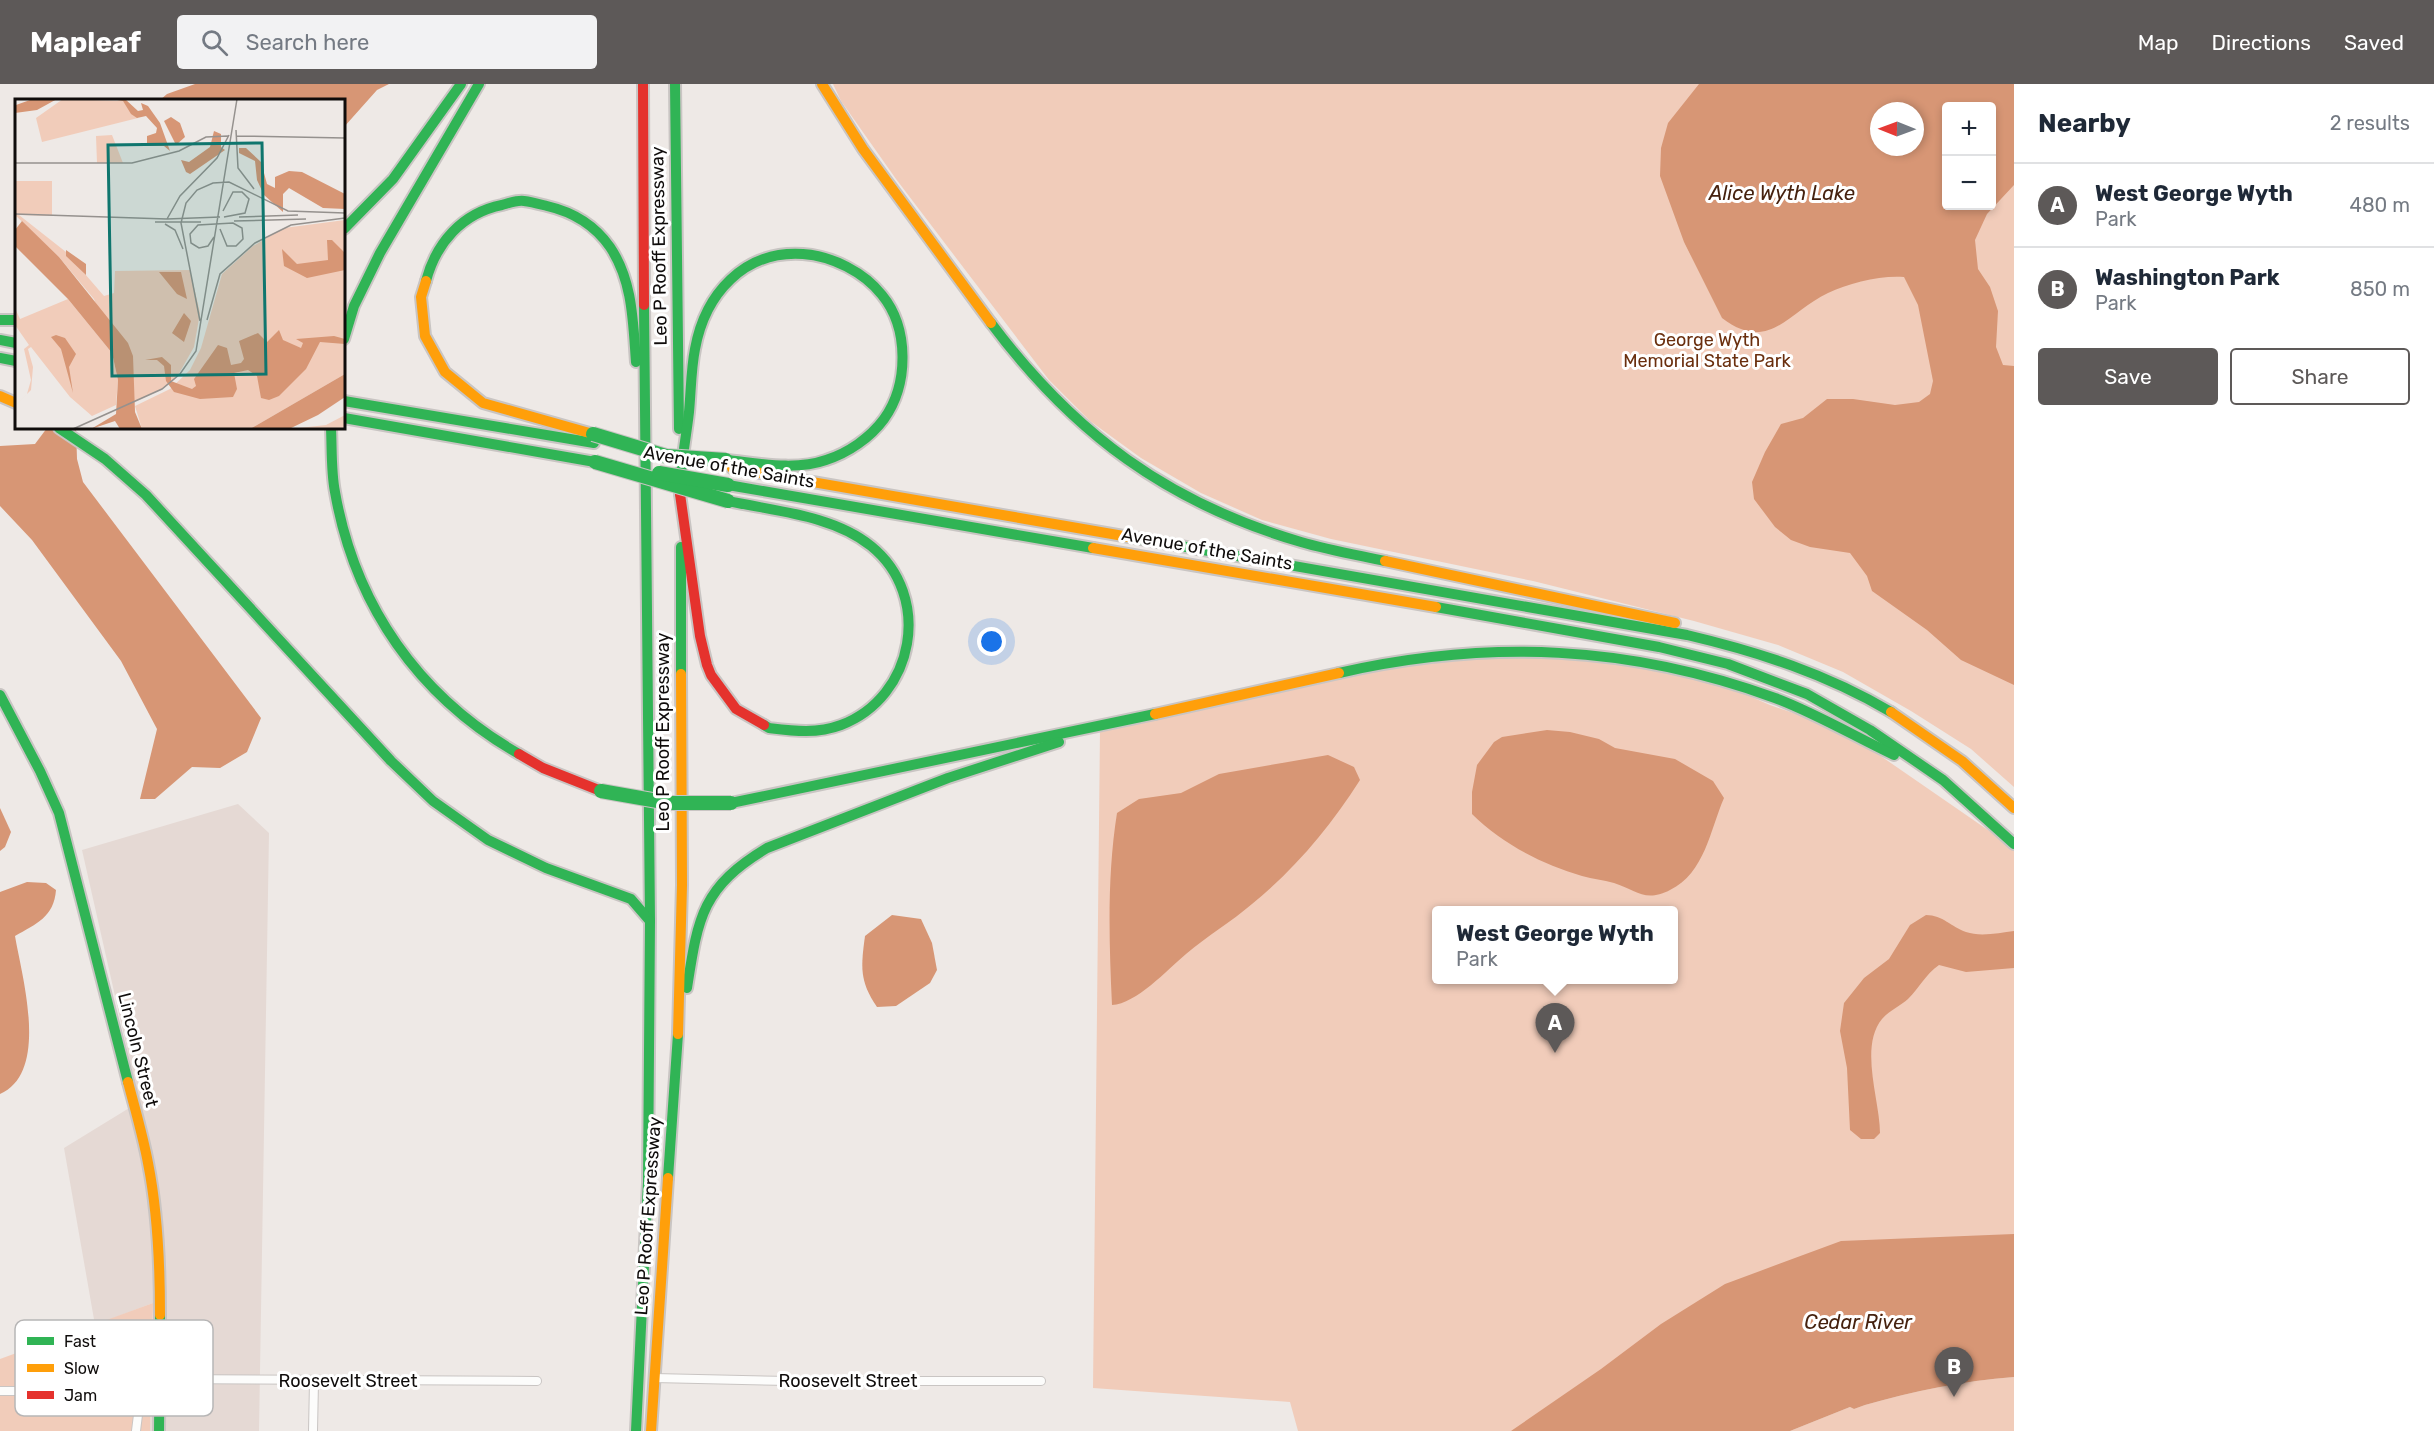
<!DOCTYPE html>
<html lang="en">
<head>
<meta charset="utf-8">
<style>
  :root { --surface:#fff; --page:#f2f2f3; --text:#1f2937; --muted:#747a83; --line:#e0e1e3; --accent:#5d5958 }
  body { margin:0; font-family:Rubik,sans-serif; background:var(--page); color:var(--text) }
  .controls { position:absolute; right:18px; top:18px; display:grid; overflow:hidden; border-radius:6px; box-shadow:0 3px 9px #0003 }
  .controls button { width:54px; height:54px; display:grid; place-items:center; padding:0; border:0; border-bottom:2px solid var(--line); background:var(--surface); color:var(--text); font:30px sans-serif }
  .compass { position:absolute; left:1870px; top:18px; width:54px; height:54px; border-radius:50%; background:var(--surface); box-shadow:0 3px 9px #0003; rotate:271deg }
  .you { position:absolute; left:992px; top:558px; width:21px; height:21px; margin:-15px; border:4px solid #fff; border-radius:50%; background:#1a73e8; box-shadow:0 0 0 9px #1a73e833 }
  .badge { display:grid; place-items:center; width:39px; height:39px; border-radius:50%; background:var(--accent); color:#fff; font-size:20px; font-weight:700 }
  .pin { position:absolute; translate:-50% -50px; filter:drop-shadow(0 2px 3px #0008) }
  .pin::after { content:''; position:absolute; top:32px; width:21px; height:18px; background:inherit; clip-path:polygon(0 0,100% 0,50% 100%) }
  .popup { position:absolute; left:1432px; top:822px; width:246px; height:78px; box-sizing:border-box; display:grid; place-content:center; border-radius:6px; background:var(--surface); filter:drop-shadow(0 2px 4px #0005); font-size:20px; white-space:nowrap; color:var(--muted) }
  .popup b { font-size:22px; color:var(--text) }
  .popup::after { content:''; position:absolute; left:50%; top:100%; margin-left:-12px; border:12px solid transparent; border-top-color:var(--surface) }
  .list { margin:0; padding:0; list-style:none }
  h2 { display:flex; justify-content:space-between; align-items:center; height:78px; margin:0; padding:0 24px; font-size:26px }
  h2 small { font-size:20px; font-weight:400; color:var(--muted) }
  .list li { display:grid; grid-template-columns:39px 1fr auto; gap:18px; align-items:center; box-sizing:border-box; height:84px; padding:0 24px; border-top:2px solid var(--line) }
  .list b { display:block; font-size:22px; white-space:nowrap }
  .list p { margin:0; font-size:20px; white-space:nowrap; color:var(--muted) }
  .list em { font-size:20px; font-style:normal; color:var(--muted) }
  .actions { display:flex; gap:12px; padding:18px 24px }
  .actions a { flex:1; padding:14px 0; border:2px solid var(--accent); border-radius:6px; text-align:center; font-size:21px; color:var(--accent) }
  .actions .main { background:var(--accent); color:#fff }
  .icon { flex:none; width:33px; height:33px; fill:none; stroke:currentColor; stroke-width:2; stroke-linecap:round; stroke-linejoin:round }
  .map { position:relative; flex:none; width:2014px; height:1347px; overflow:hidden }
  header { display:flex; align-items:center; gap:36px; box-sizing:border-box; height:84px; padding:0 30px; background:var(--accent); color:#fff }
  header strong { font-size:28px }
  nav { display:flex; gap:33px; margin-inline-start:auto; font-size:21px }
  .search { width:420px; height:54px; background:var(--page); display:flex; align-items:center; gap:15px; box-sizing:border-box; padding:0 21px; border-radius:6px; color:var(--muted); font-size:22px }
  main { display:flex }
  aside { flex:1; background:var(--surface) }
  .map>svg:first-child { display:block }
  .built { fill:#e5d9d4 }
  .green { fill:#f1ccba; fill-rule:evenodd }
  .water { fill:#d79675; fill-rule:evenodd }
  .lines { fill:none; stroke-linecap:round; stroke-linejoin:round }
  .street-casing { stroke:#c9c5c3; stroke-width:10 }
  .fast-casing { stroke:#c9c5c3; stroke-width:14 }
  .slow-casing { stroke:#c9c5c3; stroke-width:14 }
  .jam-casing { stroke:#c9c5c3; stroke-width:14 }
  .street { stroke:#fcfcfb; stroke-width:8 }
  .fast { stroke:#30b455; stroke-width:10 }
  .slow { stroke:#ff9f0a; stroke-width:10 }
  .jam { stroke:#e5322d; stroke-width:10 }
  .fast-bridge-casing { stroke:#c9c5c3; stroke-width:16; stroke-linecap:butt }
  .fast-bridge { stroke:#30b455; stroke-width:14 }
  .labels { text-anchor:middle; stroke-width:6; stroke-linejoin:round; paint-order:stroke }
  .street-label { font-size:18px; fill:#0f0c0b; stroke:#fff }
  .park-label { font-size:18px; fill:#6a2f0e; stroke:#fff }
  .water-label { font-size:20px; font-style:italic; fill:#46220f; stroke:#fff }
  .inset-road { fill:none; stroke:#95918e; stroke-width:1.5 }
  .view { fill:#0f766e; fill-opacity:0.15; stroke:#0f766e; stroke-width:3 }
  .inset-edge { fill:none; stroke:#0f0c0b; stroke-width:3 }
  .key { fill:#fff; stroke:#b7b6b6; stroke-width:1.5 }
  .key-label { font-size:16px; fill:#0f0c0b }
</style>
</head>
<body>
<header>
<strong>Mapleaf</strong>
<div class="search"><svg class="icon" aria-label="search" viewBox="0 0 24 24"><circle cx="10" cy="10" r="6"/><path d="M15 15l6 6"/></svg>Search here</div>
<nav><a>Map</a><a>Directions</a><a>Saved</a></nav>
</header>
<main>
<div class="map">
<svg width="2014" height="1347" viewBox="0 0 2014 1347">
  <rect width="100%" height="100%" fill="#eee9e6"/>
  <path class="built" d="M 238,720 L 269,749 L 259,1347 L 150,1347 L 153,1219 L 95,1241 L 64,1064 L 139,1018 L 82,766 Z"/>
  <g class="green">
    <path d="M 833,0 L 2014,0 L 2014,703 L 1971,665 L 1911,627 L 1843,588 L 1778,561 L 1694,537 L 1533,497 L 1331,455 L 1262,436 L 1201,409 L 1141,374 L 1090,337 L 1049,296 L 896,95 L 841,17 ZM 1946,22 L 1992,22 L 1992,122 L 1946,122 ZM 1879,27 L 1915,27 L 1915,63 L 1879,63 Z"/>
    <path d="M 1475,567 L 1592,570 L 1701,591 L 1770,621 L 1843,646 L 2014,764 L 2014,1174 L 1556,1347 L 1298,1347 L 1290,1318 L 1093,1304 L 1100,646 L 1309,594 ZM 1436,826 L 1674,826 L 1674,896 L 1436,896 Z"/>
    <path d="M 153,1219 L 150,1347 L 0,1347 L 0,1275 Z"/>
    <path d="M 2014,1293 L 2014,1347 L 1790,1347 L 1850,1323 L 1854,1325 L 1865,1321 C 1914,1307 1963,1297 2014,1293 Z"/>
  </g>
  <g class="water">
    <path d="M 195,0 L 389,0 L 377,6 L 344,43 L 344,16 L 160,16 L 167,10 Z"/>
    <path d="M 1699,0 L 2014,0 L 2014,101 L 1987,130 L 1975,156 L 1978,185 L 1990,203 L 1998,227 L 1996,263 L 2003,281 L 2014,282 L 2014,601 L 1961,576 L 1927,546 L 1872,507 L 1867,492 L 1850,469 L 1810,463 L 1791,456 L 1775,443 L 1754,415 L 1752,398 L 1765,368 L 1781,340 L 1803,334 L 1827,315 L 1853,315 L 1895,321 L 1919,318 L 1930,310 L 1933,297 L 1918,221 L 1904,193 C 1881,191 1849,199 1828,209 C 1788,228 1769,270 1722,234 L 1684,158 L 1660,92 L 1661,64 L 1668,39 ZM 1946,22 L 1992,22 L 1992,122 L 1946,122 ZM 1879,27 L 1915,27 L 1915,63 L 1879,63 Z"/>
    <path d="M 47,344 L 76,344 L 77,375 L 83,398 L 261,634 L 247,668 L 220,684 L 192,683 L 155,715 L 140,715 L 157,645 L 121,577 L 32,456 L 0,422 L 0,362 L 35,360 Z"/>
    <path d="M 1547,646 L 1570,648 L 1599,655 L 1615,664 L 1675,675 L 1713,697 L 1724,714 C 1710,746 1705,789 1670,806 C 1645,819 1636,806 1614,799 C 1603,796 1593,795 1582,792 C 1542,780 1502,760 1472,730 L 1472,708 L 1477,681 L 1494,658 L 1502,653 Z"/>
    <path d="M 1328,671 L 1354,683 L 1360,696 C 1330,743 1295,785 1252,820 C 1231,838 1207,852 1186,870 C 1167,886 1136,920 1112,921 C 1109,857 1107,792 1117,729 L 1139,715 L 1181,709 L 1219,690 Z"/>
    <path d="M 0,724 L 11,748 L 5,763 L 0,767 Z"/>
    <path d="M 27,798 L 46,799 L 56,806 C 54,833 36,840 15,852 C 22,893 50,988 0,1010 L 0,808 Z"/>
    <path d="M 892,831 L 921,835 L 932,859 L 937,886 L 930,899 L 896,922 L 877,923 C 859,897 861,882 865,852 Z"/>
    <path d="M 1926,831 C 1943,831 1951,843 1966,848 C 1980,853 1999,849 2014,847 L 2014,884 L 1966,888 L 1939,881 C 1925,891 1920,903 1908,915 C 1900,922 1889,927 1882,935 C 1859,963 1880,1017 1880,1049 L 1874,1055 L 1861,1055 L 1850,1046 L 1847,984 L 1840,947 L 1844,919 L 1864,894 L 1889,875 L 1910,841 Z"/>
    <path d="M 2014,1150 L 2014,1293 C 1963,1297 1914,1307 1865,1321 L 1854,1325 L 1850,1323 L 1790,1347 L 1511,1347 L 1601,1285 L 1661,1240 L 1725,1200 L 1841,1157 Z"/>
  </g>
  <g class="lines">
    <defs>
      <g id="street">
        <path d="M 654,1294 L 790,1297 L 1041,1297"/>
        <path d="M 0,1307 L 141,1307 L 160,1295 L 537,1297"/>
        <path d="M 136,1347 L 141,1307"/>
        <path d="M 313,1347 L 314,1298"/>
      </g>
      <g id="fast">
        <path d="M 675,0 L 679,345"/>
        <path d="M 344,145 L 393,95 L 461,0"/>
        <path d="M 426,197 C 436,159 462,129 502,121 C 509,119 517,116 524,117 C 532,118 539,120 547,122 C 573,128 594,140 610,163 C 633,197 633,239 636,278"/>
        <path d="M 644,221 L 650,837"/>
        <path d="M 0,236 L 16,236"/>
        <path d="M 991,239 C 1074,350 1168,419 1301,458 C 1328,466 1357,471 1385,477"/>
        <path d="M 344,255 L 354,222 L 380,169 L 479,0"/>
        <path d="M 0,256 L 16,259"/>
        <path d="M 0,274 L 16,277"/>
        <path d="M 344,317 L 594,359"/>
        <path d="M 344,334 L 595,378"/>
        <path d="M 59,344 L 105,375 L 146,411 L 391,677 L 433,717 L 488,756 L 546,784 L 631,815 L 650,837"/>
        <path d="M 331,344 C 332,365 331,388 335,408 C 355,522 419,613 519,670"/>
        <path d="M 728,401 L 1093,464"/>
        <path d="M 680,410 C 680,383 686,355 689,328 C 691,307 691,285 695,265 C 705,210 744,166 803,170 C 832,172 864,188 882,211 C 909,244 909,300 884,335 C 870,354 848,369 826,376 C 795,387 757,379 726,376"/>
        <path d="M 728,417 C 774,427 833,431 871,462 C 933,512 915,613 841,641 C 817,650 794,647 769,644 L 764,641"/>
        <path d="M 1135,454 L 1687,551 C 1759,568 1827,590 1891,628"/>
        <path d="M 681,463 L 681,590"/>
        <path d="M 1436,523 L 1659,563 L 1728,580 L 1807,610 L 1870,646 L 1943,696 L 2014,760"/>
        <path d="M 1339,589 C 1489,555 1630,561 1775,614 C 1813,628 1856,653 1894,671"/>
        <path d="M 0,611 L 40,687 L 59,729 L 128,998"/>
        <path d="M 731,719 L 1155,630"/>
        <path d="M 687,904 C 698,833 702,803 767,764 L 948,694 L 1059,658"/>
        <path d="M 668,1094 L 678,950"/>
        <path d="M 159,1347 L 160,1231"/>
        <path d="M 636,1347 L 648,1098 L 650,837"/>
      </g>
      <g id="slow">
        <path d="M 822,0 L 863,65 L 991,239"/>
        <path d="M 426,197 L 421,213 L 425,252 L 445,288 L 483,319 L 593,350"/>
        <path d="M 0,312 L 16,319"/>
        <path d="M 732,384 L 1135,454"/>
        <path d="M 1093,464 L 1436,523"/>
        <path d="M 1385,477 L 1675,539"/>
        <path d="M 1891,628 L 1962,677 L 2014,724"/>
        <path d="M 1155,630 L 1339,589"/>
        <path d="M 678,950 L 682,801 L 681,590"/>
        <path d="M 128,998 C 135,1025 143,1052 148,1079 C 158,1129 160,1180 160,1231"/>
        <path d="M 651,1347 L 668,1094"/>
      </g>
      <g id="jam">
        <path d="M 643,0 L 644,221"/>
        <path d="M 680,410 L 700,552 L 707,581 L 711,591 L 736,625 L 764,641"/>
        <path d="M 519,670 L 543,684 L 601,707"/>
      </g>
    </defs>
    <use href="#street" class="street-casing"/>
    <use href="#fast" class="fast-casing"/>
    <use href="#slow" class="slow-casing"/>
    <use href="#jam" class="jam-casing"/>
    <use href="#street" class="street"/>
    <use href="#fast" class="fast"/>
    <use href="#slow" class="slow"/>
    <use href="#jam" class="jam"/>
    <defs>
      <g id="fast-bridge">
        <path d="M 593,350 L 666,372 L 726,376"/>
        <path d="M 595,378 L 728,417"/>
        <path d="M 659,389 L 728,401"/>
        <path d="M 601,707 L 669,719 L 731,719"/>
      </g>
    </defs>
    <use href="#fast-bridge" class="fast-bridge-casing"/>
    <use href="#fast-bridge" class="fast-bridge"/>
  </g>
  <g class="labels">
    <g class="street-label">
      <text transform="translate(659 162) rotate(-91)" y="6">Leo P Rooff Expressway</text>
      <text transform="translate(729 383) rotate(10)" y="6">Avenue of the Saints</text>
      <text transform="translate(1207 465) rotate(10)" y="6">Avenue of the Saints</text>
      <text transform="translate(663 648) rotate(-90)" y="6">Leo P Rooff Expressway</text>
      <text transform="translate(138 966) rotate(76)" y="6">Lincoln Street</text>
      <text transform="translate(648 1132) rotate(-86)" y="6">Leo P Rooff Expressway</text>
      <text x="348" y="1303">Roosevelt Street</text>
      <text x="848" y="1303">Roosevelt Street</text>
    </g>
    <g class="park-label">
      <text x="1707" y="262">George Wyth<tspan x="1707" dy="21">Memorial State Park</tspan></text>
    </g>
    <g class="water-label">
      <text x="1782" y="116">Alice Wyth Lake</text>
      <text x="1858" y="1245">Cedar River</text>
    </g>
  </g>
  <g transform="translate(15 15)">
    <rect width="330" height="330" fill="#eee9e6"/>
    <path d="M 48,0 L 108,2 L 123,19 L 27,43 L 21,19 ZM 97,36 L 108,64 L 82,64 L 81,37 ZM 0,82 L 37,82 L 37,117 L 4,116 L 51,153 L 89,197 L 99,194 L 100,172 L 175,171 L 185,214 L 179,248 L 162,278 L 147,290 L 117,304 L 79,200 L 44,158 L 0,116 ZM 330,121 L 330,275 L 235,330 L 127,330 L 120,307 L 155,290 L 175,271 L 186,249 L 207,175 L 238,147 L 269,129 ZM 53,200 L 97,254 L 103,281 L 101,306 L 77,317 L 55,298 L 16,248 L 13,250 L 18,268 L 16,291 L 0,307 L 12,295 L 16,281 L 9,250 L 14,246 L 0,226 L 0,209 L 5,220 ZM 330,316 L 330,330 L 275,330 L 311,326 Z" fill="#f1ccba"/>
    <path d="M 42,0 L 22,11 L 0,14 L 1,6 L 15,1 ZM 96,0 L 110,0 L 123,12 L 128,11 L 126,4 L 133,7 L 145,24 L 155,52 L 149,47 L 132,47 L 132,37 L 141,34 L 142,29 L 131,17 L 122,19 L 116,15 L 108,2 ZM 156,18 L 165,24 L 170,38 L 161,46 L 149,22 ZM 199,32 L 206,35 L 206,48 L 210,51 L 175,75 L 171,73 L 166,61 L 174,63 L 195,48 ZM 224,49 L 231,49 L 246,63 L 252,85 L 260,89 L 260,78 L 274,72 L 287,73 L 330,95 L 330,110 L 308,109 L 274,89 L 268,95 L 268,113 L 249,96 L 242,81 L 240,62 L 224,54 ZM 7,122 L 44,158 L 113,244 L 118,257 L 120,313 L 127,330 L 105,330 L 100,322 L 76,330 L 101,315 L 103,281 L 97,254 L 53,200 L 0,147 L 0,131 ZM 312,141 L 317,141 L 330,154 L 330,171 L 292,179 L 269,167 L 267,150 L 282,165 L 313,161 ZM 51,151 L 71,165 L 71,176 L 51,157 ZM 144,173 L 166,173 L 172,200 L 162,195 ZM 169,214 L 176,222 L 169,243 L 157,234 ZM 264,231 L 268,241 L 286,249 L 288,244 L 281,240 L 319,237 L 330,240 L 330,245 L 305,243 L 291,270 L 264,297 L 254,301 L 246,299 L 242,277 L 233,271 L 219,274 L 222,290 L 218,298 L 185,300 L 159,293 L 151,282 L 149,267 L 142,261 L 130,261 L 147,258 L 156,266 L 156,282 L 177,290 L 181,287 L 179,280 L 203,246 L 212,249 L 216,266 L 226,264 L 229,260 L 224,242 L 243,234 L 252,243 ZM 41,236 L 50,239 L 61,255 L 54,268 L 58,294 L 46,250 L 36,238 ZM 330,275 L 330,298 L 303,316 L 274,330 L 235,330 Z" fill="#d79675"/>
    <path class="inset-road" d="M 221,31 L 223,69 L 239,90M 221,37 L 330,39M 0,64 L 117,64 L 164,52 L 191,38 L 213,37M 208,112 L 218,93 L 227,93 L 234,100 L 230,114 L 209,118M 0,115 L 152,120M 224,118 L 283,116M 152,120 L 205,118M 152,120 L 165,97 L 202,59 L 214,36M 219,122 L 291,120M 140,123 L 186,123M 150,125 L 160,131 L 168,150M 199,138 L 193,147 L 184,149 L 176,144 L 175,135 L 183,126 L 218,124 L 227,129 L 228,140 L 221,147 L 212,147 L 205,130M 192,221 L 205,175 L 240,144 L 276,126 L 330,119M 185,222 L 166,124 L 171,104 L 182,91 L 198,84 L 214,83 L 273,112 L 330,114M 58,330 L 147,290 L 165,275 L 181,252 L 222,0"/>
    <path class="view" d="M 247,44 L 251,275 L 97,277 L 93,46 Z"/>
    <rect width="330" height="330" class="inset-edge"/>
  </g>
  <rect x="15" y="1236" width="198" height="96" rx="9" class="key"/>
  <rect x="27" y="1253" width="27" height="8" fill="#30b455"/>
  <rect x="27" y="1280" width="27" height="8" fill="#ff9f0a"/>
  <rect x="27" y="1307" width="27" height="8" fill="#e5322d"/>
  <g class="key-label">
    <text x="64" y="1263">Fast</text>
    <text x="64" y="1290">Slow</text>
    <text x="64" y="1317">Jam</text>
  </g>
</svg>
<div class="controls">
<button>+</button>
<button>−</button>
</div>
<svg class="compass" viewBox="-18 -18 36 36"><path d="M0-13l5 13h-10z" fill="#e53935"/><path d="M0 13l5-13h-10z" fill="#747a83"/></svg>
<div class="you"></div>
<div class="pin badge" style="left:1555px;top:969px">A</div>
<div class="popup"><b>West George Wyth</b>Park</div>
<div class="pin badge" style="left:1954px;top:1313px">B</div>
</div>
<aside>
<h2>Nearby<small>2 results</small></h2>
<ul class="list">
<li><span class="badge">A</span><div><b>West George Wyth</b><p>Park</p></div><em>480 m</em></li>
<li><span class="badge">B</span><div><b>Washington Park</b><p>Park</p></div><em>850 m</em></li>
</ul>
<div class="actions"><a class="main">Save</a><a>Share</a></div>
</aside>
</main>
</body>
</html>
